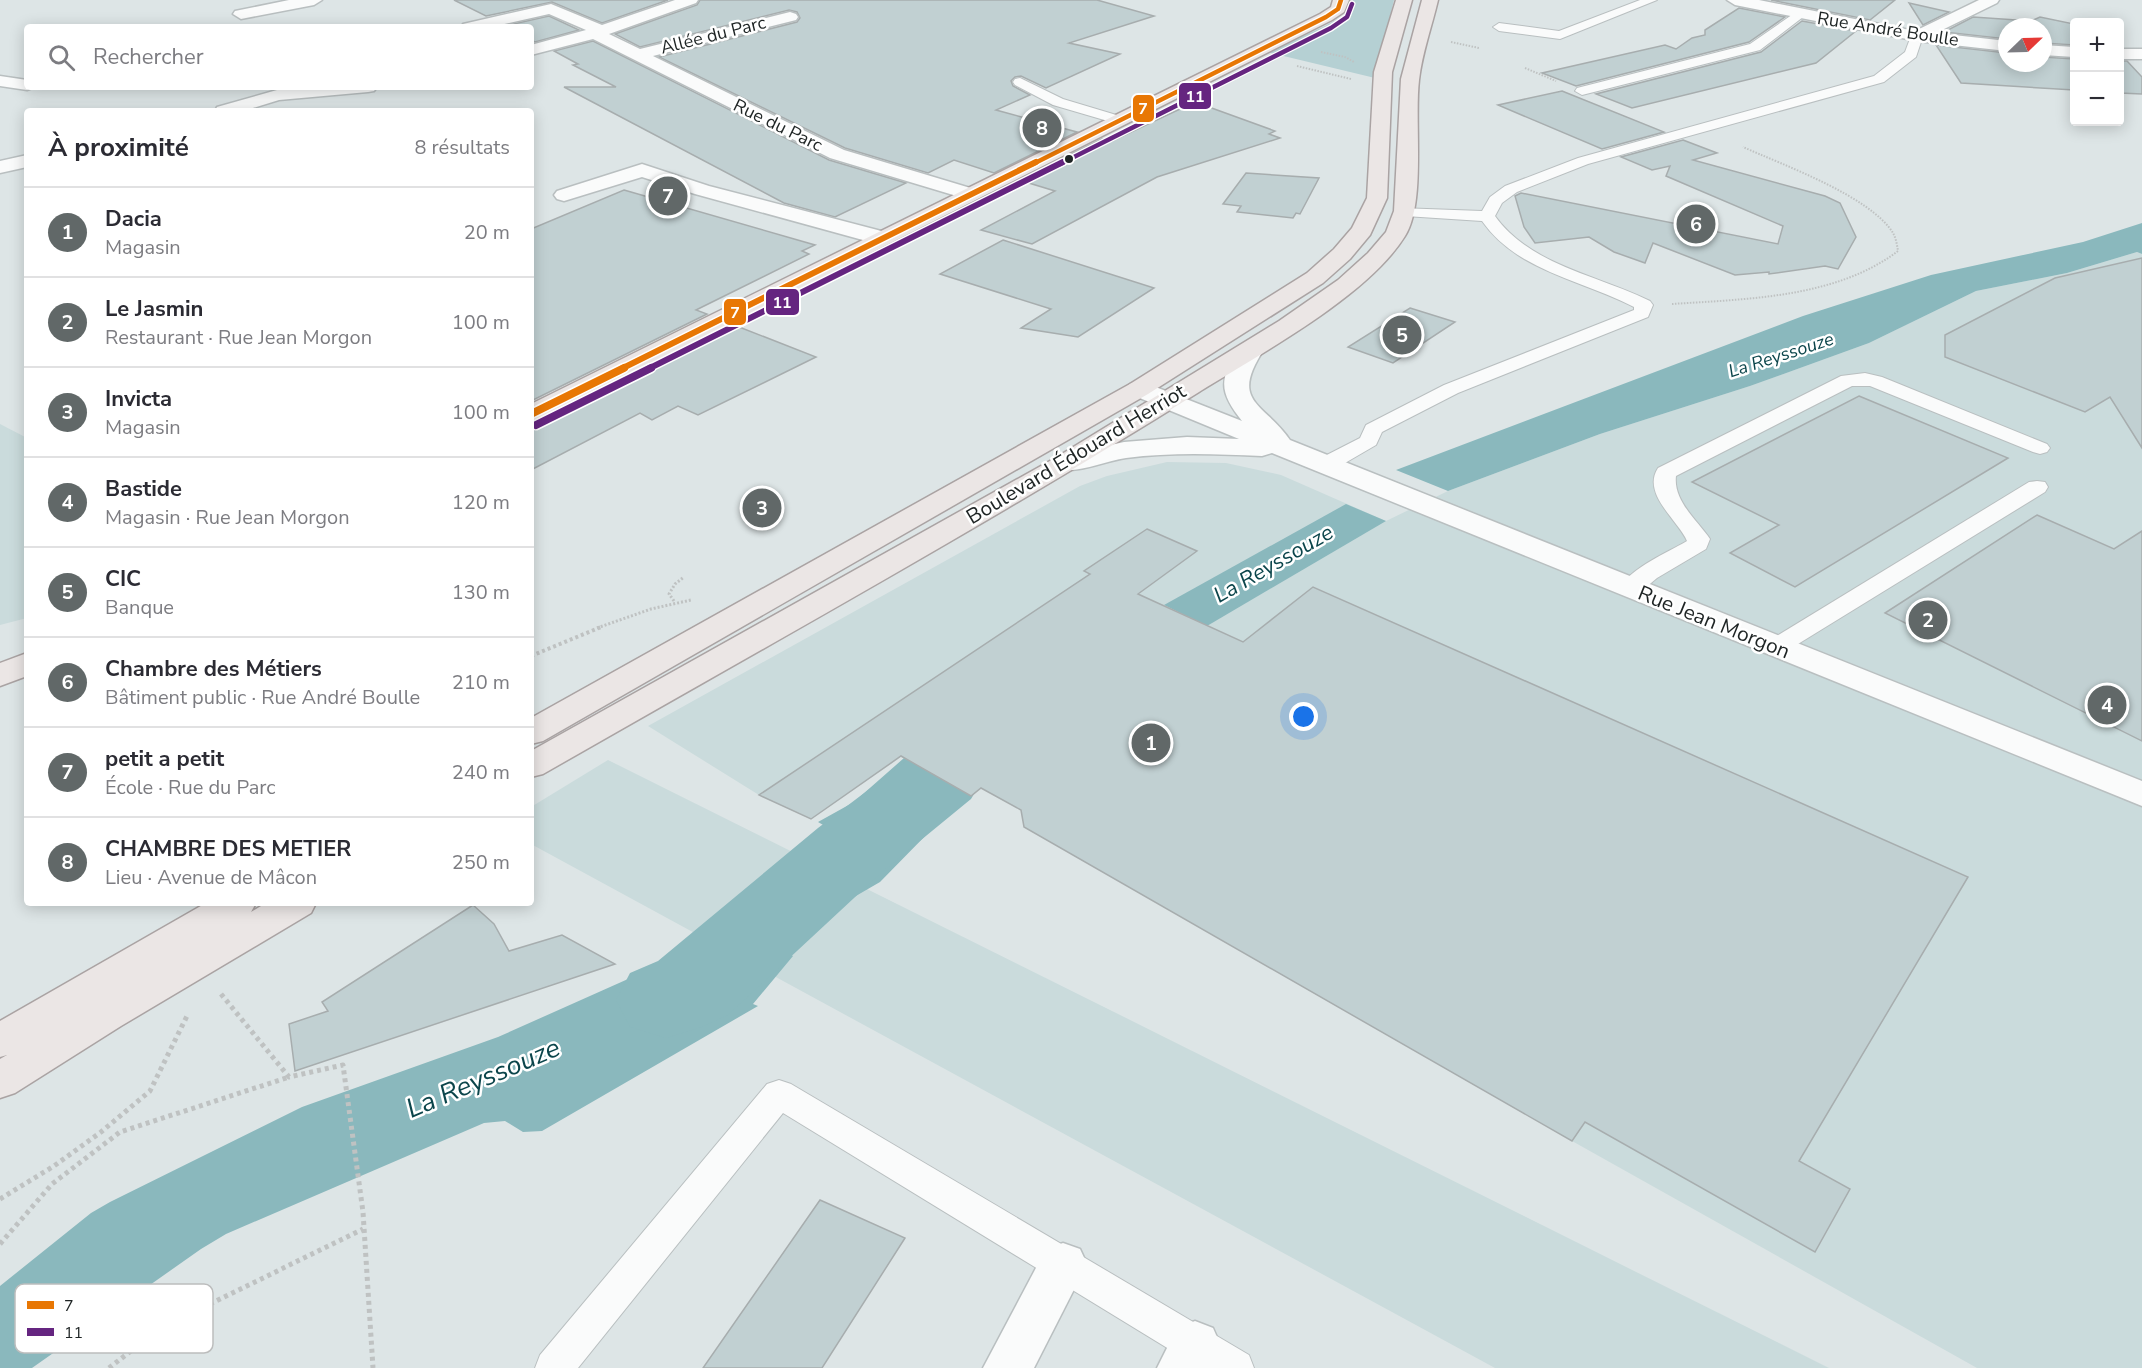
<!DOCTYPE html>
<html lang="fr">
<head>
<meta charset="utf-8">
<style>
  :root { --surface:#fff; --page:#f2f2f3; --text:#2b2b33; --muted:#7c7c81; --line:#e1e1e2; --accent:#616868 }
  body { margin:0; font-family:"Nunito Sans",sans-serif; background:var(--page); color:var(--text) }
  .controls { position:absolute; right:18px; top:18px; display:grid; overflow:hidden; border-radius:6px; box-shadow:0 3px 15px #0003 }
  .controls button { width:54px; height:54px; display:grid; place-items:center; padding:0; border:0; border-bottom:2px solid var(--line); background:var(--surface); color:var(--text); font:30px sans-serif }
  .compass { position:absolute; left:1998px; top:18px; width:54px; height:54px; border-radius:50%; background:var(--surface); box-shadow:0 3px 15px #0003; rotate:67deg }
  .you { position:absolute; left:1304px; top:717px; width:21px; height:21px; margin:-15px; border:4px solid #fff; border-radius:50%; background:#1a73e8; box-shadow:0 0 0 9px #1a73e833 }
  .badge { display:grid; place-items:center; width:39px; height:39px; border-radius:50%; background:var(--accent); color:#fff; font-size:20px; font-weight:700 }
  .pin { position:absolute; translate:-50% -50%; border:3px solid #fff; box-shadow:0 2px 6px #0006 }
  .list { margin:0; padding:0; list-style:none }
  h2 { display:flex; justify-content:space-between; align-items:center; height:78px; margin:0; padding:0 24px; font-size:26px }
  h2 small { font-size:20px; font-weight:400; color:var(--muted) }
  .list li { display:grid; grid-template-columns:39px 1fr auto; gap:18px; align-items:center; box-sizing:border-box; height:90px; padding:0 24px; border-top:2px solid var(--line) }
  .list b { display:block; font-size:22px; white-space:nowrap }
  .list p { margin:0; font-size:20px; white-space:nowrap; color:var(--muted) }
  .list em { font-size:20px; font-style:normal; color:var(--muted) }
  .icon { flex:none; width:33px; height:33px; fill:none; stroke:currentColor; stroke-width:2; stroke-linecap:round; stroke-linejoin:round }
  .map { position:relative; flex:none; width:2142px; height:1368px; overflow:hidden }
  .search { position:absolute; background:var(--surface); box-shadow:0 3px 15px #0003; left:24px; top:24px; width:510px; height:66px; display:flex; align-items:center; gap:15px; box-sizing:border-box; padding:0 21px; border-radius:6px; color:var(--muted); font-size:22px }
  .panel { position:absolute; background:var(--surface); box-shadow:0 3px 15px #0003; left:24px; top:108px; width:510px; height:798px; border-radius:6px }
  .map>svg:first-child { display:block }
  .built { fill:#cadbdc }
  .green { fill:#b5d0d3 }
  .water { fill:#8ab8bd }
  .lines { fill:none; stroke-linecap:round; stroke-linejoin:round }
  .river { fill:#8ab8bd; fill-rule:evenodd }
  .building { fill:#c1d0d2; stroke:#a7adae; stroke-width:1.5 }
  .service-casing { stroke:#b9bfc0; stroke-width:2 }
  .minor-casing { stroke:#b9bfc0; stroke-width:3 }
  .tertiary-casing { stroke:#b9bfc0; stroke-width:3 }
  .primary-casing { stroke:#aaa3a3; stroke-width:3 }
  .path-far3 { stroke:#bfc2c2; stroke-width:2; stroke-dasharray:1.5 1.5; stroke-linecap:butt }
  .path-far2 { stroke:#bfc2c2; stroke-width:3; stroke-dasharray:2 2; stroke-linecap:butt }
  .path-far1 { stroke:#bfc2c2; stroke-width:4; stroke-dasharray:3 3; stroke-linecap:butt }
  .path { stroke:#bfc2c2; stroke-width:5; stroke-dasharray:4 4; stroke-linecap:butt }
  .service { fill:#fafbfb; fill-rule:evenodd }
  .minor { fill:#fafbfb; fill-rule:evenodd }
  .tertiary { fill:#fafbfb; fill-rule:evenodd }
  .primary { fill:#ebe6e5; fill-rule:evenodd }
  .bus-1-far2-casing { stroke:#fff; stroke-width:7 }
  .bus-1-far1-casing { stroke:#fff; stroke-width:9 }
  .bus-1-casing { stroke:#fff; stroke-width:11 }
  .bus-2-far2-casing { stroke:#fff; stroke-width:7 }
  .bus-2-far1-casing { stroke:#fff; stroke-width:9 }
  .bus-2-casing { stroke:#fff; stroke-width:11 }
  .bus-1-far2 { stroke:#e87704; stroke-width:4.5 }
  .bus-1-far1 { stroke:#e87704; stroke-width:6 }
  .bus-1 { stroke:#e87704; stroke-width:8 }
  .bus-2-far2 { stroke:#652580; stroke-width:4.5 }
  .bus-2-far1 { stroke:#652580; stroke-width:6 }
  .bus-2 { stroke:#652580; stroke-width:8 }
  .bus-dot { fill:#1e2424; stroke:#fff; stroke-width:2 }
  .labels { text-anchor:middle; stroke-width:5; stroke-linejoin:round; paint-order:stroke }
  .far-street-label { font-size:18px; fill:#1e2424; stroke:#fff }
  .far-water-label { font-size:18px; font-style:italic; fill:#0b454b; stroke:#fff }
  .street-label { font-size:21px; fill:#1e2424; stroke:#fff }
  .water-label { font-size:22px; font-style:italic; fill:#0b454b; stroke:#fff }
  .near-water-label { font-size:27px; font-style:italic; fill:#0b454b; stroke:#fff }
  .key { fill:#fff; stroke:#bcbdbd; stroke-width:1.5 }
  .key-label { font-size:16px; fill:#1e2424 }
  .line-badge { stroke:#fff; stroke-width:2 }
  .badge-label { font-size:16px; text-anchor:middle; font-weight:bold; fill:#fff }
</style>
</head>
<body>
<div class="map">
<svg width="2142" height="1368" viewBox="0 0 2142 1368">
  <rect width="100%" height="100%" fill="#dde5e6"/>
  <g class="built">
    <path d="M 2137,252 L 2142,254 L 2142,1368 L 1977,1368 L 1572,1141 L 1024,827 L 1021,810 L 981,788 L 971,796 L 901,757 L 811,819 L 759,795 L 648,726 L 1080,486 L 1107,476 L 1167,462 L 1226,463 L 1281,475 L 1386,521 L 1448,491 L 1600,434 L 1750,386 L 1869,343 L 1976,291 L 2067,273 Z"/>
    <path d="M 0,424 L 27,438 L 27,618 L 0,625 Z"/>
    <path d="M 608,760 L 1829,1368 L 1495,1368 L 531,844 L 531,807 Z"/>
  </g>
  <path class="green" d="M 1353,0 L 1394,0 L 1375,78 L 1267,52 L 1323,27 L 1352,11 Z"/>
  <g class="water">
    <path d="M 2142,223 L 2142,254 L 2137,252 L 2067,273 L 1976,291 L 1869,343 L 1750,386 L 1600,434 L 1448,491 L 1396,470 L 1803,316 L 1931,275 L 2083,242 Z"/>
    <path d="M 1346,504 L 1386,521 L 1207,626 L 1164,605 Z"/>
    <path d="M 904,758 L 971,796 L 930,831 L 880,882 L 830,911 L 772,881 L 832,830 L 818,822 L 854,802 Z"/>
    <path d="M 727,920 L 793,956 L 753,1004 L 758,1006 L 542,1131 L 523,1132 L 505,1121 L 484,1123 L 226,1234 L 201,1249 L 32,1368 L 0,1368 L 0,1286 L 91,1213 L 110,1202 L 302,1107 L 498,1037 L 637,975 L 659,969 L 687,954 Z"/>
  </g>
  <g class="lines">
    <path class="river" d="M 940,750 L 971,759 L 983,779 L 971,799 L 882,872 L 728,1015 L 702,1027 L 666,1038 L 630,1027 L 616,1000 L 630,973 L 658,961 L 818,828 L 909,759 Z"/>
  </g>
  <g class="building">
    <path d="M 454,0 L 668,0 L 602,23 L 552,2 L 486,16 Z"/>
    <path d="M 700,0 L 1097,0 L 1154,16 L 1069,43 L 1120,54 L 1046,88 L 1021,76 L 1015,77 L 1011,81 L 1013,86 L 1030,95 L 996,110 L 1077,132 L 994,173 L 954,160 L 928,173 L 845,148 L 659,57 L 797,22 L 800,18 L 797,12 L 789,10 L 640,47 L 615,34 L 697,5 Z"/>
    <path d="M 1771,0 L 1895,0 L 1870,20 Z"/>
    <path d="M 1909,3 L 1949,12 L 1923,25 Z"/>
    <path d="M 1739,8 L 1785,17 L 1749,42 L 1576,86 L 1542,73 L 1665,45 L 1676,49 L 1692,38 L 1705,35 L 1705,30 Z"/>
    <path d="M 549,16 L 579,30 L 535,42 L 531,40 L 531,27 L 505,26 Z"/>
    <path d="M 1973,17 L 2031,21 L 2040,17 L 2074,24 L 2074,45 L 2043,43 L 2043,27 L 2007,27 L 2007,39 L 1944,32 Z"/>
    <path d="M 1802,21 L 1856,31 L 1816,63 L 1632,108 L 1596,94 L 1761,52 Z"/>
    <path d="M 593,41 L 829,160 L 906,183 L 835,217 L 784,203 L 564,87 L 616,87 L 573,65 L 578,64 L 554,51 Z"/>
    <path d="M 1936,45 L 2007,53 L 2007,63 L 2043,63 L 2043,57 L 2074,59 L 2074,90 L 1961,83 Z"/>
    <path d="M 2120,61 L 2127,61 L 2142,77 L 2142,94 L 2120,93 Z"/>
    <path d="M 1562,91 L 1664,132 L 1602,149 L 1498,105 Z"/>
    <path d="M 1195,102 L 1275,131 L 1269,134 L 1280,138 L 1157,177 L 1032,244 L 981,230 L 1055,191 L 1019,180 L 1102,139 L 1112,141 Z"/>
    <path d="M 1683,140 L 1717,153 L 1693,160 L 1825,196 L 1840,203 L 1856,237 L 1838,269 L 1825,266 L 1769,274 L 1769,272 L 1735,275 L 1653,243 L 1645,263 L 1614,252 L 1589,237 L 1535,243 L 1524,227 L 1515,196 L 1521,193 L 1778,244 L 1783,226 L 1666,176 L 1670,166 L 1652,170 L 1621,157 Z"/>
    <path d="M 1246,173 L 1319,178 L 1300,214 L 1296,213 L 1293,218 L 1237,212 L 1241,206 L 1223,204 Z"/>
    <path d="M 624,190 L 815,245 L 802,251 L 809,254 L 696,310 L 707,314 L 531,401 L 531,229 Z"/>
    <path d="M 1003,240 L 1154,288 L 1078,337 L 1021,328 L 1051,309 L 940,274 Z"/>
    <path d="M 2142,258 L 2142,448 L 2110,397 L 2085,412 L 1945,357 L 1945,335 L 2055,278 Z"/>
    <path d="M 1410,308 L 1455,322 L 1393,363 L 1348,347 Z"/>
    <path d="M 734,325 L 816,357 L 698,415 L 678,406 L 652,420 L 640,413 L 531,470 L 531,424 L 541,422 Z"/>
    <path d="M 1859,396 L 2008,458 L 1795,587 L 1730,553 L 1779,525 L 1692,482 Z"/>
    <path d="M 2037,515 L 2114,549 L 2142,531 L 2142,741 L 1885,613 Z"/>
    <path d="M 1147,529 L 1197,551 L 1138,594 L 1243,642 L 1313,587 L 1968,877 L 1799,1161 L 1850,1189 L 1815,1252 L 1585,1122 L 1572,1141 L 1024,827 L 1021,810 L 981,788 L 971,796 L 901,756 L 811,819 L 759,795 L 1090,574 L 1084,571 Z"/>
    <path d="M 473,905 L 494,924 L 509,951 L 562,935 L 615,964 L 295,1071 L 289,1024 L 328,1011 L 322,1002 Z"/>
    <path d="M 820,1200 L 905,1238 L 822,1368 L 703,1368 Z"/>
  </g>
  <g class="lines">
    <defs>
      <g id="service">
        <path d="M 1640,0 L 1657,0 L 1560,39 L 1499,31 L 1493,27 L 1499,23 L 1559,31 Z"/>
        <path d="M 1799,10 L 1803,11 L 1805,14 L 1803,17 L 1760,50 L 1582,95 L 1575,91 L 1577,88 L 1750,44 Z"/>
        <path d="M 1917,32 L 1923,36 L 1916,57 L 1884,82 L 1588,164 L 1517,192 L 1502,203 L 1495,216 C 1531,266 1598,275 1650,301 L 1653,305 L 1648,317 L 1458,393 L 1382,432 L 1376,445 L 1333,470 L 1325,471 L 1317,470 L 1314,465 L 1317,460 L 1360,438 L 1366,425 L 1444,385 L 1634,310 L 1634,307 C 1582,280 1518,272 1482,221 L 1405,216 L 1397,211 L 1399,208 L 1482,211 L 1490,197 L 1505,186 L 1578,158 L 1874,76 L 1905,52 L 1911,36 Z"/>
        <path d="M 1020,78 L 1063,99 L 1123,117 L 1125,120 L 1118,124 L 1053,105 L 1015,85 L 1013,82 L 1015,79 Z"/>
        <path d="M 1865,373 L 1882,377 L 2047,444 L 2050,448 L 2047,452 L 2040,454 L 2033,452 L 1870,386 L 1852,386 L 1676,476 C 1673,501 1698,521 1710,539 L 1706,549 L 1657,578 L 1639,593 L 1631,595 L 1623,593 L 1619,588 C 1634,566 1665,554 1687,541 C 1679,521 1641,494 1658,468 L 1841,376 Z"/>
        <path d="M 2037,481 L 2045,482 L 2048,487 L 2045,492 L 1785,652 L 1776,654 L 1767,652 L 1764,647 L 1767,642 L 2029,482 Z"/>
        <path d="M 779,1080 L 791,1084 L 1249,1355 L 1254,1368 L 1200,1368 L 783,1113 L 578,1368 L 535,1368 L 540,1355 L 767,1084 Z"/>
      </g>
      <g id="minor">
        <path d="M 289,0 L 322,0 L 314,5 L 241,19 L 233,14 L 235,11 Z"/>
        <path d="M 675,0 L 698,0 L 696,3 L 609,34 L 640,49 L 790,12 L 796,14 L 798,17 L 796,20 L 653,56 L 844,150 L 977,190 L 980,194 L 977,198 L 970,200 L 830,158 L 593,39 L 531,55 L 531,45 L 586,30 L 549,14 L 491,27 L 461,27 L 463,24 L 551,4 L 602,25 Z"/>
        <path d="M 1727,0 L 1759,0 L 1915,31 L 1979,0 L 1999,0 L 1997,3 L 1936,33 L 2007,41 L 2007,51 L 1917,41 L 1735,5 Z"/>
        <path d="M 2043,45 L 2074,47 L 2074,57 L 2043,55 Z"/>
        <rect x="2120" y="49" width="22" height="10"/>
        <path d="M 0,76 L 27,80 L 27,87 L 35,87 L 27,90 L 0,86 Z"/>
        <path d="M 306,87 L 377,87 L 374,91 L 368,92 L 279,100 L 243,111 L 215,111 L 217,107 L 277,90 Z"/>
        <path d="M 27,155 L 27,167 L 0,173 L 0,161 Z"/>
        <path d="M 642,164 L 709,186 L 889,233 L 892,238 L 889,243 L 881,245 L 695,194 L 642,177 L 564,201 L 557,199 L 554,195 L 557,191 Z"/>
        <path d="M 1063,1243 L 1080,1249 L 1087,1264 L 1034,1368 L 983,1368 L 1046,1249 Z"/>
        <path d="M 1195,1321 L 1213,1328 L 1220,1344 L 1209,1368 L 1157,1368 L 1177,1328 Z"/>
      </g>
      <path id="tertiary" d="M 1253,341 L 1262,343 L 1265,348 C 1228,403 1264,402 1290,440 L 2142,781 L 2142,806 L 1272,453 L 1262,456 C 1216,454 1172,452 1126,458 C 1104,461 1079,474 1057,469 L 1053,463 L 1057,457 L 1124,442 L 1187,437 L 1239,439 L 1130,394 L 1126,389 L 1130,384 L 1139,381 L 1148,384 L 1242,421 C 1223,397 1217,382 1235,356 C 1241,347 1243,343 1253,341 Z"/>
      <g id="primary">
        <path d="M 1333,0 L 1349,0 L 1344,12 L 1332,20 L 540,420 L 531,422 L 531,404 L 1320,14 L 1331,7 Z"/>
        <path d="M 1396,0 L 1412,0 L 1392,72 L 1387,198 L 1370,235 L 1350,259 L 1323,283 L 1148,394 L 543,741 L 531,744 L 531,718 L 1130,384 L 1307,273 L 1334,249 L 1352,228 L 1367,198 L 1374,72 Z"/>
        <path d="M 1422,0 L 1438,0 C 1432,26 1422,53 1419,80 C 1414,121 1426,203 1405,236 C 1368,296 1260,354 1199,392 C 985,526 763,648 543,774 L 531,777 L 531,751 L 1057,457 L 1279,321 L 1338,280 L 1368,253 L 1386,232 L 1394,211 L 1401,79 Z"/>
        <path d="M 27,653 L 27,676 L 0,686 L 0,663 Z"/>
        <path d="M 206,903 L 256,903 L 251,912 L 266,903 L 316,903 L 311,913 L 121,1026 L 15,1093 L 0,1098 L 0,1059 L 7,1055 L 0,1057 L 0,1021 Z"/>
      </g>
    </defs>
    <use href="#service" class="service-casing"/>
    <use href="#minor" class="minor-casing"/>
    <use href="#tertiary" class="tertiary-casing"/>
    <use href="#primary" class="primary-casing"/>
    <g class="path-far3">
      <path d="M 1451,42 L 1479,48"/>
      <path d="M 1321,52 L 1345,57 L 1354,62"/>
      <path d="M 1297,66 L 1351,79"/>
      <path d="M 1525,68 L 1556,81"/>
      <path d="M 1672,304 C 1747,299 1836,298 1898,251 C 1897,245 1896,238 1893,233 C 1870,196 1783,165 1743,147"/>
    </g>
    <g class="path-far2">
      <path d="M 674,601 L 669,594 L 675,584 L 684,577"/>
      <path d="M 597,628 L 651,609 L 691,600"/>
    </g>
    <path class="path-far1" d="M 531,656 L 601,627"/>
    <g class="path">
      <path d="M 221,994 L 289,1077 L 343,1065 L 363,1212 L 373,1368"/>
      <path d="M 0,1199 L 54,1166 L 101,1132 L 150,1091 L 187,1016"/>
      <path d="M 0,1244 L 52,1184 L 120,1132 L 289,1077"/>
      <path d="M 109,1368 L 159,1329 L 363,1229"/>
    </g>
    <use href="#service" class="service"/>
    <use href="#minor" class="minor"/>
    <use href="#tertiary" class="tertiary"/>
    <use href="#primary" class="primary"/>
    <defs>
      <path id="bus-1-far2" d="M 1033,164 L 1326,17 L 1338,9 L 1341,0"/>
      <path id="bus-1-far1" d="M 621,369 L 1036,162"/>
      <path id="bus-1" d="M 531,414 L 624,368"/>
      <path id="bus-2-far2" d="M 1060,164 L 1331,28 L 1347,17 L 1352,4"/>
      <path id="bus-2-far1" d="M 648,369 L 1063,162"/>
      <path id="bus-2" d="M 536,425 L 651,368"/>
    </defs>
    <use href="#bus-1-far2" class="bus-1-far2-casing"/>
    <use href="#bus-1-far1" class="bus-1-far1-casing"/>
    <use href="#bus-1" class="bus-1-casing"/>
    <use href="#bus-2-far2" class="bus-2-far2-casing"/>
    <use href="#bus-2-far1" class="bus-2-far1-casing"/>
    <use href="#bus-2" class="bus-2-casing"/>
    <use href="#bus-1-far2" class="bus-1-far2"/>
    <use href="#bus-1-far1" class="bus-1-far1"/>
    <use href="#bus-1" class="bus-1"/>
    <use href="#bus-2-far2" class="bus-2-far2"/>
    <use href="#bus-2-far1" class="bus-2-far1"/>
    <use href="#bus-2" class="bus-2"/>
  </g>
  <circle class="bus-dot" cx="1069" cy="159" r="5"/>
  <g class="labels">
    <g class="far-street-label">
      <text transform="translate(1888 29) rotate(9)" y="6">Rue André Boulle</text>
      <text transform="translate(713 35) rotate(-14)" y="6">Allée du Parc</text>
      <text transform="translate(778 125) rotate(26)" y="6">Rue du Parc</text>
    </g>
    <g class="far-water-label">
      <text transform="translate(1781 355) rotate(-18)" y="6">La Reyssouze</text>
    </g>
    <g class="street-label">
      <text transform="translate(1076 454) rotate(-31)" y="7">Boulevard Édouard Herriot</text>
      <text transform="translate(1714 622) rotate(22)" y="7">Rue Jean Morgon</text>
    </g>
    <g class="water-label">
      <text transform="translate(1273 563) rotate(-30)" y="8">La Reyssouze</text>
    </g>
    <g class="near-water-label">
      <text transform="translate(483 1078) rotate(-23)" y="9">La Reyssouze</text>
    </g>
  </g>
  <rect x="15" y="1284" width="198" height="69" rx="9" class="key"/>
  <rect x="27" y="1301" width="27" height="8" fill="#e87704"/>
  <rect x="27" y="1328" width="27" height="8" fill="#652580"/>
  <g class="key-label">
    <text x="64" y="1311">7</text>
    <text x="64" y="1338">11</text>
  </g>
  <g class="line-badge">
    <rect x="1178" y="82" width="34" height="28" rx="6" fill="#652580"/>
    <rect x="1132" y="94" width="23" height="29" rx="6" fill="#e87704"/>
    <rect x="765" y="288" width="35" height="28" rx="6" fill="#652580"/>
    <rect x="723" y="298" width="24" height="28" rx="6" fill="#e87704"/>
  </g>
  <g class="badge-label">
    <text x="1195" y="102">11</text>
    <text x="1143" y="114">7</text>
    <text x="782" y="308">11</text>
    <text x="735" y="318">7</text>
  </g>
</svg>
<div class="controls">
<button>+</button>
<button>−</button>
</div>
<svg class="compass" viewBox="-18 -18 36 36"><path d="M0-13l5 13h-10z" fill="#e53935"/><path d="M0 13l5-13h-10z" fill="#7c7c81"/></svg>
<div class="you"></div>
<div class="pin badge" style="left:1151px;top:743px">1</div>
<div class="pin badge" style="left:1928px;top:620px">2</div>
<div class="pin badge" style="left:762px;top:508px">3</div>
<div class="pin badge" style="left:2107px;top:705px">4</div>
<div class="pin badge" style="left:1402px;top:335px">5</div>
<div class="pin badge" style="left:1696px;top:224px">6</div>
<div class="pin badge" style="left:668px;top:196px">7</div>
<div class="pin badge" style="left:1042px;top:128px">8</div>
<div class="search"><svg class="icon" aria-label="search" viewBox="0 0 24 24"><circle cx="10" cy="10" r="6"/><path d="M15 15l6 6"/></svg>Rechercher</div>
<section class="panel">
<h2>À proximité<small>8 résultats</small></h2>
<ul class="list">
<li><span class="badge">1</span><div><b>Dacia</b><p>Magasin</p></div><em>20 m</em></li>
<li><span class="badge">2</span><div><b>Le Jasmin</b><p>Restaurant · Rue Jean Morgon</p></div><em>100 m</em></li>
<li><span class="badge">3</span><div><b>Invicta</b><p>Magasin</p></div><em>100 m</em></li>
<li><span class="badge">4</span><div><b>Bastide</b><p>Magasin · Rue Jean Morgon</p></div><em>120 m</em></li>
<li><span class="badge">5</span><div><b>CIC</b><p>Banque</p></div><em>130 m</em></li>
<li><span class="badge">6</span><div><b>Chambre des Métiers</b><p>Bâtiment public · Rue André Boulle</p></div><em>210 m</em></li>
<li><span class="badge">7</span><div><b>petit a petit</b><p>École · Rue du Parc</p></div><em>240 m</em></li>
<li><span class="badge">8</span><div><b>CHAMBRE DES METIER</b><p>Lieu · Avenue de Mâcon</p></div><em>250 m</em></li>
</ul>
</section>
</div>
</body>
</html>
